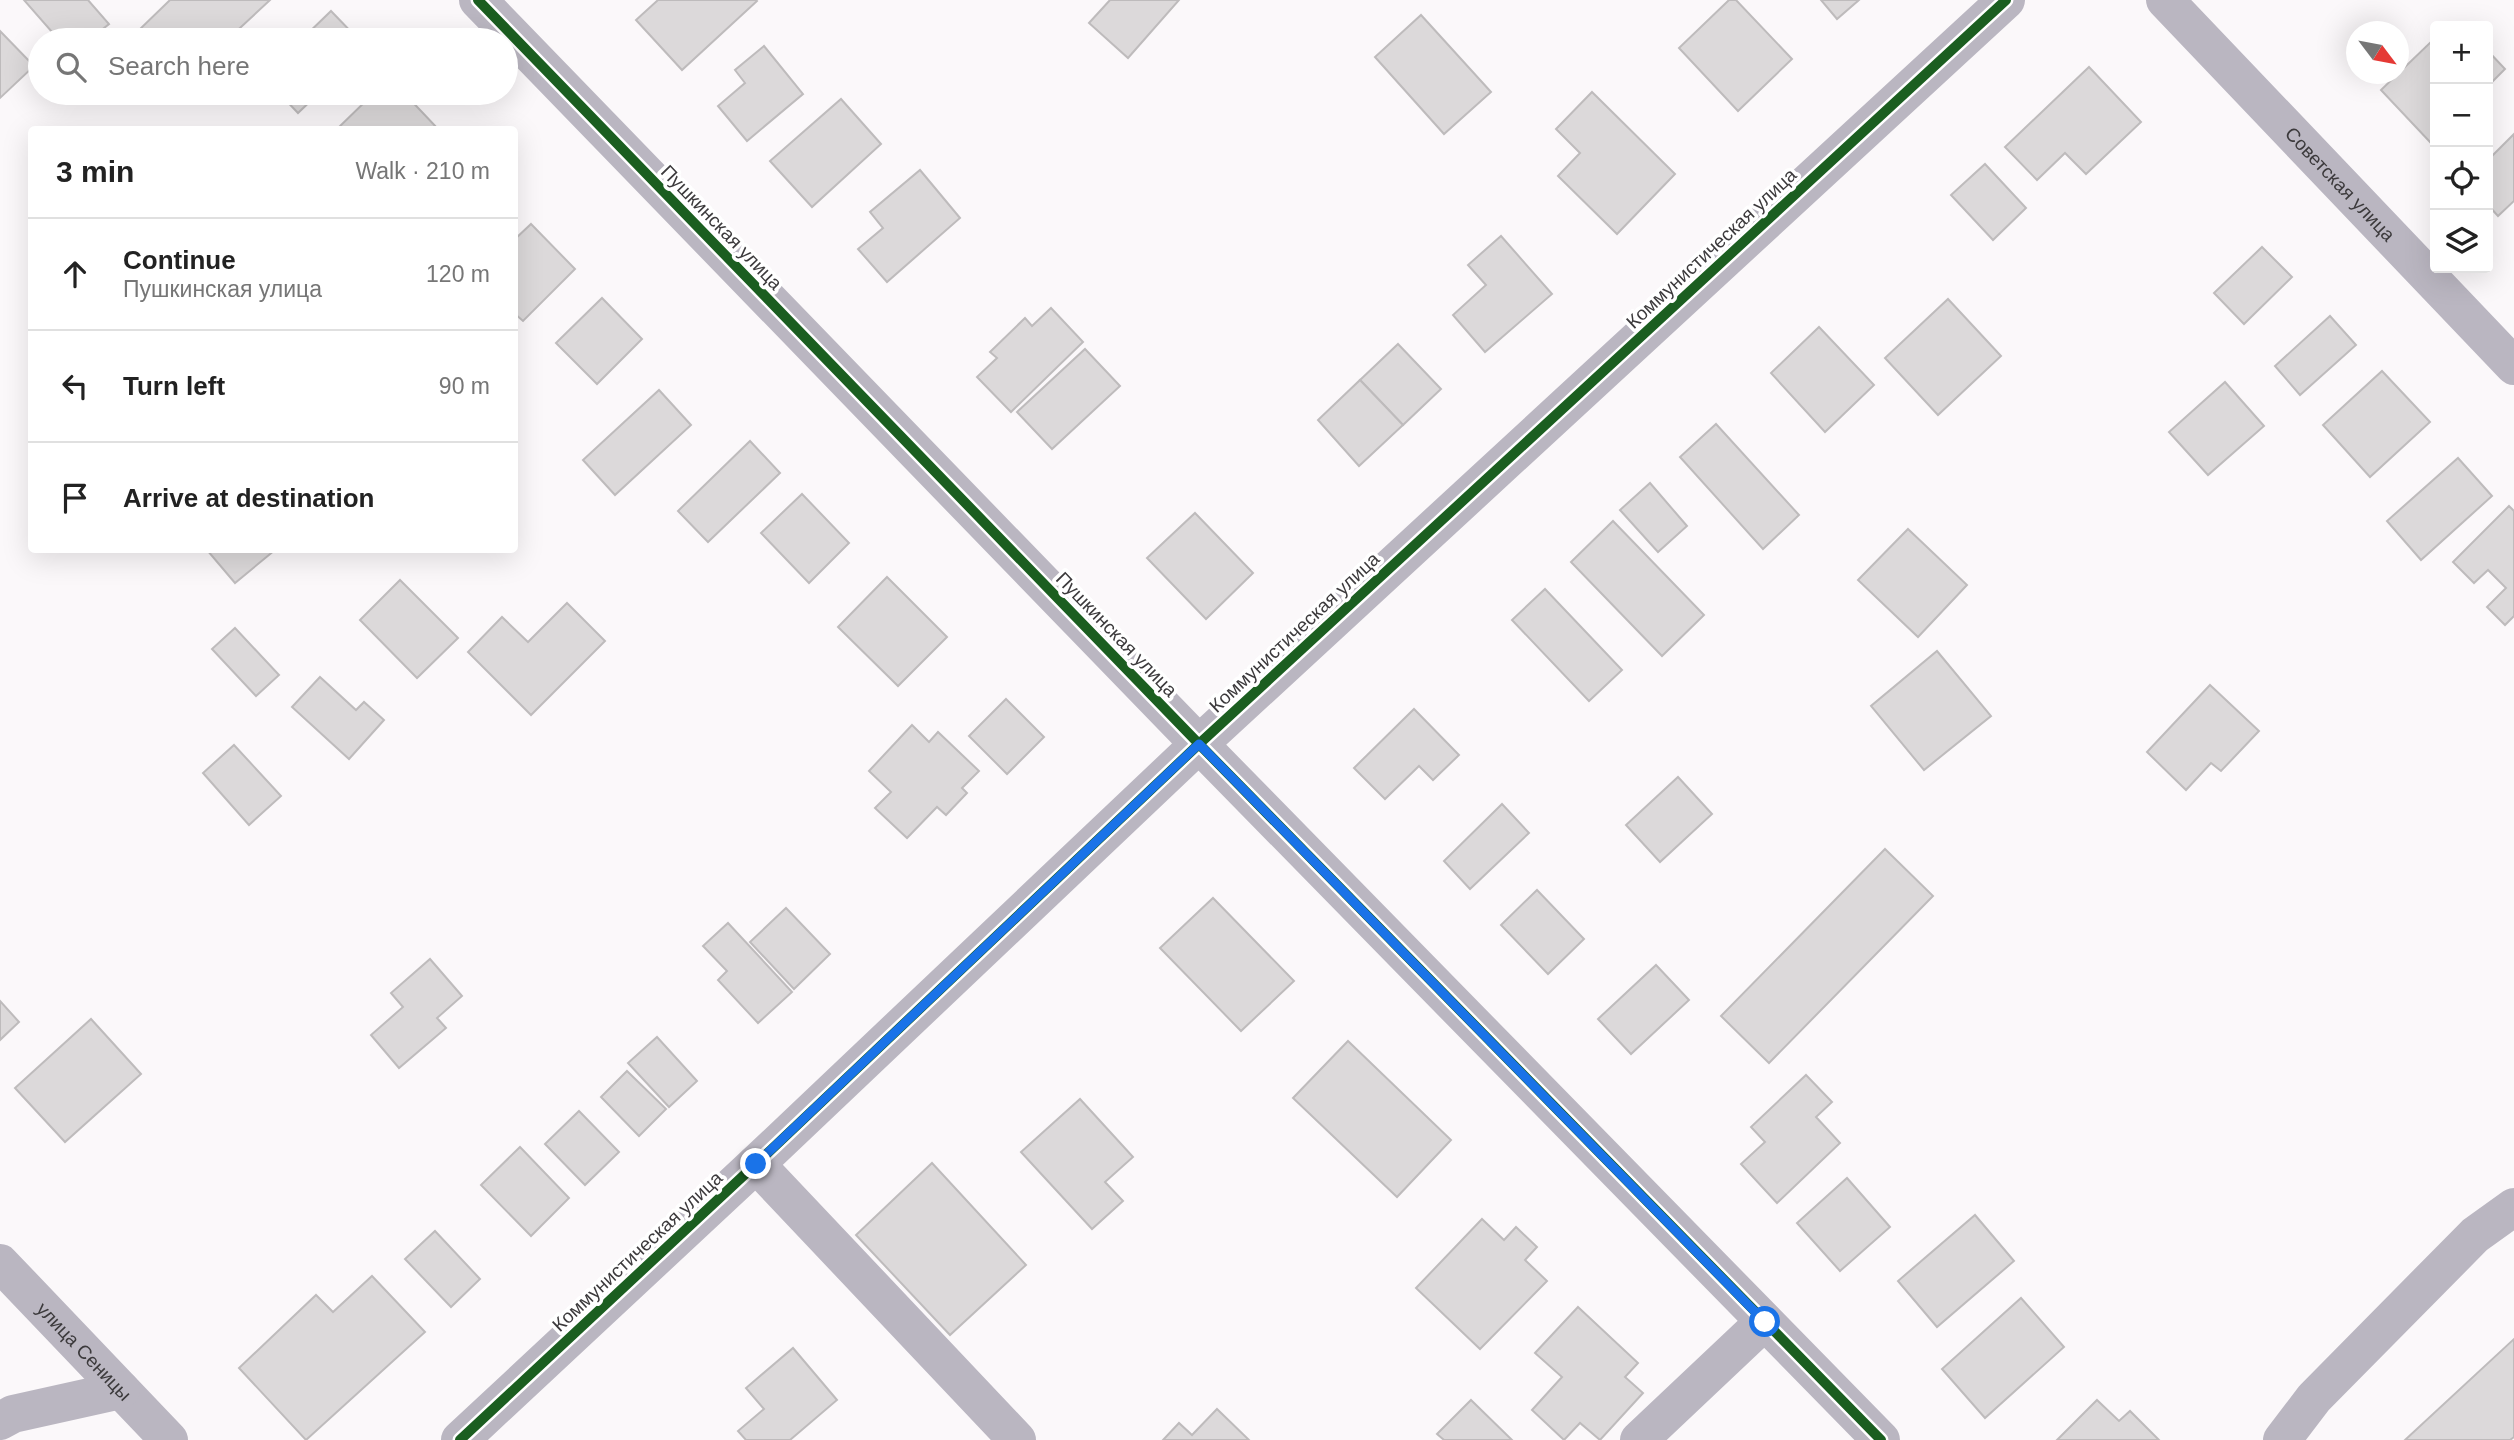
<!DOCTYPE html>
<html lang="en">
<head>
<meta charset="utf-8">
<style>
  :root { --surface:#fff; --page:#f2f2f2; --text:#222; --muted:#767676; --line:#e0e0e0 }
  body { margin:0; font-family:Arial,sans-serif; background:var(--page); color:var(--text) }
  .controls { position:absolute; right:21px; top:21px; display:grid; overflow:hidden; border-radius:7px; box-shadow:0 7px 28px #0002 }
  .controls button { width:63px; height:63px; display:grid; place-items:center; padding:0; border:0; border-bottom:2px solid var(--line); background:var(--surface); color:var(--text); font:35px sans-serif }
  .compass { position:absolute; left:2346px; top:21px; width:63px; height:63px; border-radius:50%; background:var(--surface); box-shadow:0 7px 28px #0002; rotate:122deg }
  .stop { position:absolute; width:21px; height:21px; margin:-16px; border:5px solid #1a73e8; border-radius:50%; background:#fff }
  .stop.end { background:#1a73e8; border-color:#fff; box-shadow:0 2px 7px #0008 }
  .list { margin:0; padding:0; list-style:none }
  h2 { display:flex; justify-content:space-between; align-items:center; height:91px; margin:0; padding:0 28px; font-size:30px }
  h2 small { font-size:23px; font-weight:400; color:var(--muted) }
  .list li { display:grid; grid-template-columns:46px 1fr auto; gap:21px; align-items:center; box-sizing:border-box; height:112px; padding:0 28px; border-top:2px solid var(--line) }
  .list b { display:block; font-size:26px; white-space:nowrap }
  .list p { margin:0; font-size:23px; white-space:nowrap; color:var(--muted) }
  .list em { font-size:23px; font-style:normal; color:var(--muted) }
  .icon { flex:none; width:38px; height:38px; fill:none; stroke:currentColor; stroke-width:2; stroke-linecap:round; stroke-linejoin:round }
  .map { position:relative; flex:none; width:2514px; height:1440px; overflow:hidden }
  .search { position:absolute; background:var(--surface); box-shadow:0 7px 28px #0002; left:28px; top:28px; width:490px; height:77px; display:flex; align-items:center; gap:18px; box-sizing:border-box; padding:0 24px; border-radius:38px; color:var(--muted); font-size:26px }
  .panel { position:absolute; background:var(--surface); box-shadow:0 7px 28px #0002; left:28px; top:126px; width:490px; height:427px; border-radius:7px }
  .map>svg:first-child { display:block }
  .building { fill:#dcd9da; stroke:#bebbbc; stroke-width:2 }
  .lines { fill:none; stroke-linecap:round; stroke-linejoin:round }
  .minor { stroke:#bab6c1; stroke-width:38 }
  .cycleway-casing { stroke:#fff; stroke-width:15 }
  .cycleway { stroke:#1b5e20; stroke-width:10 }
  .route { stroke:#1a73e8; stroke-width:9 }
  .labels { text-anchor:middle; stroke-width:7; stroke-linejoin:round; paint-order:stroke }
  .street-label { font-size:19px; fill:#3c3a3c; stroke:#fff }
</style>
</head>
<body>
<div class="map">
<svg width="2514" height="1440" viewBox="0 0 2514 1440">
  <rect width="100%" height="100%" fill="#fbf8fa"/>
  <g class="building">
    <path d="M 24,0 L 88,0 L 109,24 L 89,40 L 59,40 Z"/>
    <path d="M 170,0 L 270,0 L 227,40 L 148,40 L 139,30 Z"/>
    <path d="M 658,0 L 756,0 L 757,1 L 682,70 L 636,20 Z"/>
    <path d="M 1110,0 L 1179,0 L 1128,58 L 1089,23 Z"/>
    <path d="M 1729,0 L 1736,0 L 1792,59 L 1738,111 L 1679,48 Z"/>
    <path d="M 1821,0 L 1859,0 L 1837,19 Z"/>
    <path d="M 331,11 L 359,40 L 301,40 Z"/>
    <path d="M 1421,15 L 1491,92 L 1444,134 L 1375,57 Z"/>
    <path d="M 0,31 L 34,66 L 0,98 Z"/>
    <path d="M 2435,38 L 2435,137 L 2430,142 L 2381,90 Z"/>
    <path d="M 764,46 L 803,94 L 747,141 L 718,106 L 745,83 L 735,70 Z"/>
    <path d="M 2488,51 L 2505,69 L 2488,86 Z"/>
    <path d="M 2089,67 L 2141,122 L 2086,174 L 2065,153 L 2037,180 L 2005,147 Z"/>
    <path d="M 1592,92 L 1675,174 L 1617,234 L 1558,176 L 1580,153 L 1556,129 Z"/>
    <path d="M 279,93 L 319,93 L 298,113 Z"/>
    <path d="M 374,93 L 404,93 L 439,130 L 336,130 Z"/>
    <path d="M 841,99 L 881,144 L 812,207 L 770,161 Z"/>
    <path d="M 2514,134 L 2514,201 L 2498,216 L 2488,205 L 2488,160 Z"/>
    <path d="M 1985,164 L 2026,208 L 1993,240 L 1951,195 Z"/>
    <path d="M 920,170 L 960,218 L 887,282 L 858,249 L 883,228 L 870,212 Z"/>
    <path d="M 531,224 L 575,269 L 523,321 L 514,313 L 514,240 Z"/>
    <path d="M 1501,236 L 1552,294 L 1485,352 L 1453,315 L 1486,285 L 1468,265 Z"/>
    <path d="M 2262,247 L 2292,277 L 2244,324 L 2214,293 Z"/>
    <path d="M 602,298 L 642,339 L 597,384 L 556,343 Z"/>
    <path d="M 1948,299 L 2001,356 L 1938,415 L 1885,358 Z"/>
    <path d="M 1051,308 L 1083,342 L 1011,412 L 977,377 L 997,358 L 990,352 L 1025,318 L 1032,326 Z"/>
    <path d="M 2330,316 L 2356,345 L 2300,395 L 2275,366 Z"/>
    <path d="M 1819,327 L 1874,385 L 1825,432 L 1771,373 Z"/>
    <path d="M 1398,344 L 1441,389 L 1403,425 L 1360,380 Z"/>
    <path d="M 1085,349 L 1120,386 L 1052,449 L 1017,412 Z"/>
    <path d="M 2382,371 L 2430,422 L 2370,477 L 2323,425 Z"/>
    <path d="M 1360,380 L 1403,425 L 1359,466 L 1318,420 Z"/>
    <path d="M 2225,382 L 2264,426 L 2208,475 L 2169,432 Z"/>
    <path d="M 659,390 L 691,425 L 615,495 L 583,460 Z"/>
    <path d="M 1716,424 L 1799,515 L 1763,549 L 1680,457 Z"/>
    <path d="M 750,441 L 780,473 L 708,542 L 678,511 Z"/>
    <path d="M 2458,458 L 2492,496 L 2421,560 L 2387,521 Z"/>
    <path d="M 1650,483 L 1687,526 L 1658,552 L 1620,510 Z"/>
    <path d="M 802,494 L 849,543 L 809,583 L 761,533 Z"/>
    <path d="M 2509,506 L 2514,511 L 2514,616 L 2505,625 L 2487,607 L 2506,588 L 2488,570 L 2474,583 L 2453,562 Z"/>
    <path d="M 1195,513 L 1253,573 L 1206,619 L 1147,558 Z"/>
    <path d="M 1613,521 L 1704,615 L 1662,656 L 1571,562 Z"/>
    <path d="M 1908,529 L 1967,585 L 1918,637 L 1858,580 Z"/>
    <path d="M 207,550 L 275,550 L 235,583 Z"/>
    <path d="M 887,577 L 947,637 L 898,686 L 838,627 Z"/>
    <path d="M 400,580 L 458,638 L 417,678 L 360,620 Z"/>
    <path d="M 1545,589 L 1622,670 L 1589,701 L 1512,620 Z"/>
    <path d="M 567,603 L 605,641 L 531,715 L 468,652 L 502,617 L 528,642 Z"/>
    <path d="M 235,628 L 279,675 L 256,696 L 212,649 Z"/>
    <path d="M 1937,651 L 1991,716 L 1924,770 L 1871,706 Z"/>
    <path d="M 320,677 L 356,710 L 364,702 L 384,720 L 349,759 L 292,707 Z"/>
    <path d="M 2210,685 L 2259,731 L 2221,771 L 2211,763 L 2186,790 L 2147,752 Z"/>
    <path d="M 1006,699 L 1044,737 L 1007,774 L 969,736 Z"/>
    <path d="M 1414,709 L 1459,755 L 1433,780 L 1419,766 L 1385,799 L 1354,768 Z"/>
    <path d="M 912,725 L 929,742 L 938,732 L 979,771 L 962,788 L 967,793 L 946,815 L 937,807 L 907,838 L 875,808 L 891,792 L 869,771 Z"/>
    <path d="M 234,745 L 281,796 L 249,825 L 203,773 Z"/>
    <path d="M 1678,777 L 1712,814 L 1660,862 L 1626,825 Z"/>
    <path d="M 1502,804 L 1529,833 L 1470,889 L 1444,861 Z"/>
    <path d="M 1885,849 L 1933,896 L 1769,1063 L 1721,1016 Z"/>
    <path d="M 1537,890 L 1584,939 L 1548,974 L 1501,925 Z"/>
    <path d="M 1213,898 L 1294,981 L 1241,1031 L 1160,948 Z"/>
    <path d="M 786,908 L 830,954 L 794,989 L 750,942 Z"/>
    <path d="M 728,923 L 792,992 L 758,1023 L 718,980 L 727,971 L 703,946 Z"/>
    <path d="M 430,959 L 462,996 L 437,1018 L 446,1028 L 399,1068 L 371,1035 L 403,1007 L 391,993 Z"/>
    <path d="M 1656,965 L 1689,1000 L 1631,1054 L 1598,1019 Z"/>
    <path d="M 0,1001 L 19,1022 L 0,1040 Z"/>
    <path d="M 91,1019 L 141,1074 L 65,1142 L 15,1088 Z"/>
    <path d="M 657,1037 L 697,1081 L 669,1107 L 628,1063 Z"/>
    <path d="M 1348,1041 L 1451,1140 L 1397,1197 L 1293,1098 Z"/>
    <path d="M 627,1071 L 666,1109 L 639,1136 L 601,1097 Z"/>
    <path d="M 1806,1075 L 1832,1102 L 1816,1117 L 1840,1143 L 1777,1203 L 1741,1164 L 1765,1142 L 1751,1127 Z"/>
    <path d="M 1080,1099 L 1133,1157 L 1105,1182 L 1123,1201 L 1092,1229 L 1021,1152 Z"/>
    <path d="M 579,1111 L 619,1152 L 585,1185 L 545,1144 Z"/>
    <path d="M 520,1147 L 569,1198 L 531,1236 L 481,1185 Z"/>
    <path d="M 932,1163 L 1026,1265 L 950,1335 L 856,1235 Z"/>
    <path d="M 1847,1178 L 1890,1227 L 1840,1271 L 1797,1223 Z"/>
    <path d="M 1975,1215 L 2014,1261 L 1937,1327 L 1898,1281 Z"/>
    <path d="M 1482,1219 L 1504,1240 L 1516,1227 L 1537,1247 L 1525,1260 L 1547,1281 L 1480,1349 L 1416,1288 Z"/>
    <path d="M 435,1231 L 480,1279 L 451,1307 L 405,1259 Z"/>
    <path d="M 372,1276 L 425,1332 L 306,1440 L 239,1368 L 316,1295 L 333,1312 Z"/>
    <path d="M 2021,1298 L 2064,1347 L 1985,1418 L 1942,1369 Z"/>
    <path d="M 1578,1307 L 1638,1363 L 1625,1377 L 1643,1393 L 1600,1440 L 1580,1423 L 1564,1440 L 1532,1410 L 1562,1377 L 1535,1353 Z"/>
    <path d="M 2514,1339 L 2514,1437 L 2510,1440 L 2405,1440 Z"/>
    <path d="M 793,1348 L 837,1400 L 790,1440 L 746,1440 L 738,1431 L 764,1409 L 746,1388 Z"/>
    <path d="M 1471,1400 L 1512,1440 L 1444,1440 L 1437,1434 Z"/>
    <path d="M 2097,1400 L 2119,1421 L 2130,1411 L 2159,1440 L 2057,1440 Z"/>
    <path d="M 1217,1409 L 1249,1440 L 1163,1440 L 1179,1423 L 1192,1435 Z"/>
  </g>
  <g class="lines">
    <g class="minor">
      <path d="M 478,0 L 1199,744 L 1881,1440"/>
      <path id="s1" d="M 2165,0 L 2514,366"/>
      <path d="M 756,1164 L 1017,1440"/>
      <path id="s2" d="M 0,1263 L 169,1440"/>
      <path d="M 0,1421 L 13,1414 L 121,1390"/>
      <path d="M 460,1440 L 756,1164 L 1199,744 L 2006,0"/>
      <path d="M 1639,1440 L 1764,1322"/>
      <path d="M 2282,1440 L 2314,1398 L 2475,1235 L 2514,1207"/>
    </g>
    <defs>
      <g id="cycleway">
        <path d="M 478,0 L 1199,744 L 1881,1440"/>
        <path d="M 460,1440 L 756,1164 L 1199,744 L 2006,0"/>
      </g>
    </defs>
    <use href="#cycleway" class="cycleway-casing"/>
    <use href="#cycleway" class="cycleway"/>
  </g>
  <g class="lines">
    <path class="route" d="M 756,1164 L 1199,744 L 1765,1322"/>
  </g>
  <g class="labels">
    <g class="street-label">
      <text dy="7" stroke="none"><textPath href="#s1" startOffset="254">Советская улица</textPath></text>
      <text transform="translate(722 227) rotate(46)" y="7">Пушкинская улица</text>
      <text transform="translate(1711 248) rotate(-43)" y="7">Коммунистическая улица</text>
      <text transform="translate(1294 632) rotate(-43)" y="7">Коммунистическая улица</text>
      <text transform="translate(1117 634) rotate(46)" y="7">Пушкинская улица</text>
      <text transform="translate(637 1251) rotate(-43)" y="7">Коммунистическая улица</text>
      <text dy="7" stroke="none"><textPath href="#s2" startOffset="122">улица Сеницы</textPath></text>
    </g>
  </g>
</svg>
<div class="controls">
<button>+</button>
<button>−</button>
<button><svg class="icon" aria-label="locate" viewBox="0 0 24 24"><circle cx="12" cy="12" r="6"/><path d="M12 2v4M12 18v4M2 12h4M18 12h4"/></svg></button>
<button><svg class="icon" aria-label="layers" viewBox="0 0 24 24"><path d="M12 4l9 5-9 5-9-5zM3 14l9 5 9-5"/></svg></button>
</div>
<svg class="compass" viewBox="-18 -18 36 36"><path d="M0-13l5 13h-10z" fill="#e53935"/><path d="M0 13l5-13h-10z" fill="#767676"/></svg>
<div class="stop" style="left:1765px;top:1322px"></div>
<div class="stop end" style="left:756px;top:1164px"></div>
<div class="search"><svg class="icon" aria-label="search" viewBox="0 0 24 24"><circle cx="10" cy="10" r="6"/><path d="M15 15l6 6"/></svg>Search here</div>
<section class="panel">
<h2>3 min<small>Walk · 210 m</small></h2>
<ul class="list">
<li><svg class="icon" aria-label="ahead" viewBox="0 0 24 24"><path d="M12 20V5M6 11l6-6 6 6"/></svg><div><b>Continue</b><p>Пушкинская улица</p></div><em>120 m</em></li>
<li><svg class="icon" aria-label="left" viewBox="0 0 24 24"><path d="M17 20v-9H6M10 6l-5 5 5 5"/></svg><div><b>Turn left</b></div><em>90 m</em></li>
<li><svg class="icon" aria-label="arrive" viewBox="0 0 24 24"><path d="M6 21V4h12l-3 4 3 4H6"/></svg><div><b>Arrive at destination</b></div></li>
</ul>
</section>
</div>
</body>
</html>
